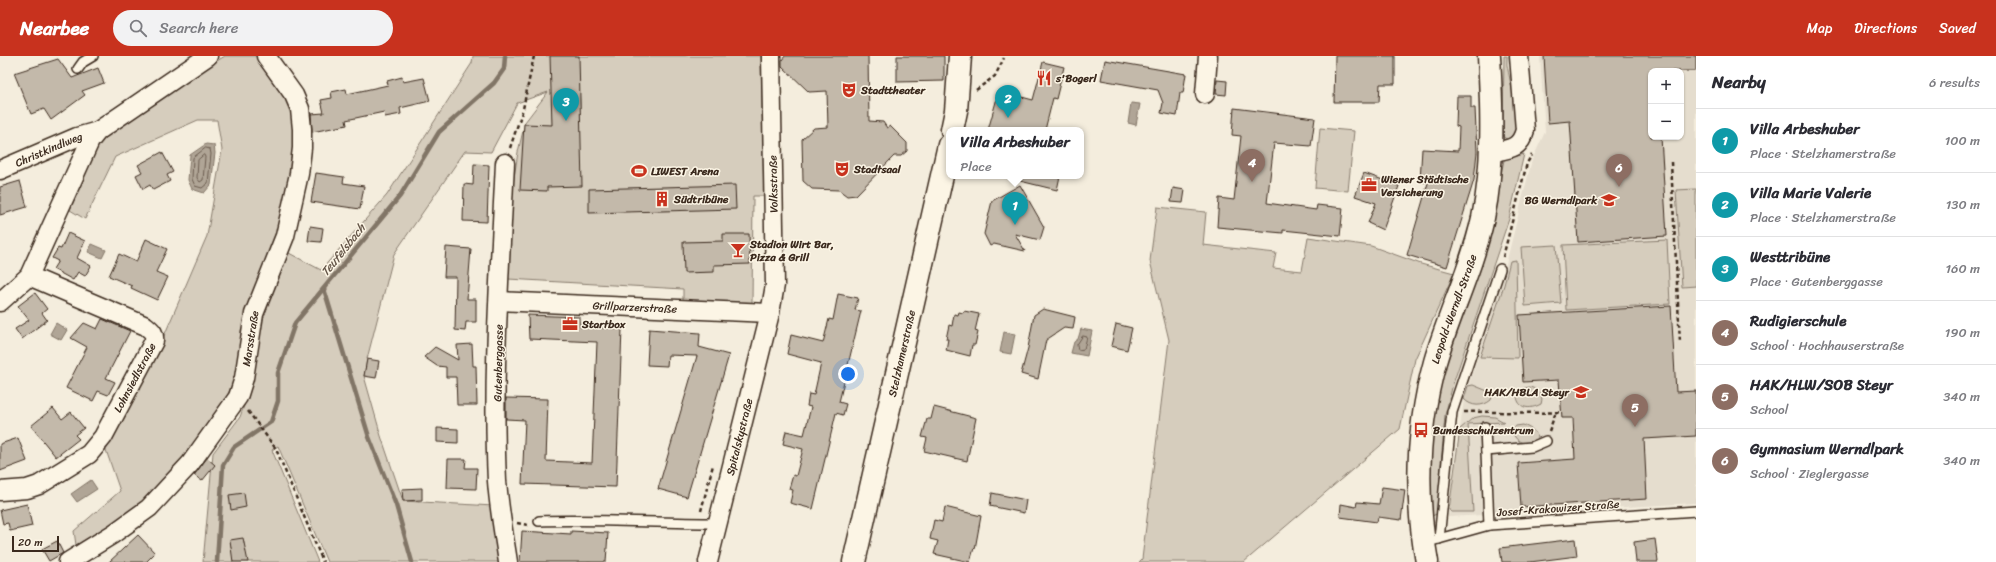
<!DOCTYPE html>
<html lang="en">
<head>
<meta charset="utf-8">
<style>
  :root { --surface:#fff; --page:#f2f2f3; --text:#2b2b33; --muted:#7c7c81; --line:#e1e1e2; --accent:#c8321e }
  body { margin:0; font-family:Sriracha,sans-serif; background:var(--page); color:var(--text) }
  .controls { position:absolute; right:12px; top:12px; display:grid; overflow:hidden; border-radius:8px; box-shadow:0 1px 3px #0004 }
  .controls button { width:36px; height:36px; display:grid; place-items:center; padding:0; border:0; border-bottom:1px solid var(--line); background:var(--surface); color:var(--text); font:20px sans-serif }
  .scale { position:absolute; left:12px; bottom:10px; width:47px; box-sizing:border-box; padding-left:4px; border:2px solid #3b2a1e; border-top:0; font-size:11px; line-height:14px; white-space:nowrap; color:#3b2a1e; -webkit-text-stroke:3px #fcf5e5; paint-order:stroke }
  .you { position:absolute; left:848px; top:318px; width:14px; height:14px; margin:-10px; border:3px solid #fff; border-radius:50%; background:#1a73e8; box-shadow:0 0 0 6px #1a73e833 }
  .badge { display:grid; place-items:center; width:26px; height:26px; border-radius:50%; background:var(--accent); color:#fff; font-size:13px; font-weight:700 }
  .pin { position:absolute; translate:-50% -33px; filter:drop-shadow(0 1px 2px #0008) }
  .pin::after { content:''; position:absolute; top:21px; width:14px; height:12px; background:inherit; clip-path:polygon(0 0,100% 0,50% 100%) }
  .popup { position:absolute; left:946px; top:71px; width:138px; height:52px; box-sizing:border-box; display:grid; place-content:center; border-radius:8px; background:var(--surface); filter:drop-shadow(0 1px 3px #0005); font-size:13px; white-space:nowrap; color:var(--muted) }
  .popup b { font-size:15px; color:var(--text) }
  .popup::after { content:''; position:absolute; left:50%; top:100%; margin-left:-8px; border:8px solid transparent; border-top-color:var(--surface) }
  .list { margin:0; padding:0; list-style:none }
  h2 { display:flex; justify-content:space-between; align-items:center; height:52px; margin:0; padding:0 16px; font-size:17px }
  h2 small { font-size:13px; font-weight:400; color:var(--muted) }
  .list li { display:grid; grid-template-columns:26px 1fr auto; gap:12px; align-items:center; box-sizing:border-box; height:64px; padding:0 16px; border-top:1px solid var(--line) }
  .list b { display:block; font-size:15px; white-space:nowrap }
  .list p { margin:0; font-size:13px; white-space:nowrap; color:var(--muted) }
  .list em { font-size:13px; font-style:normal; color:var(--muted) }
  .icon { flex:none; width:22px; height:22px; fill:none; stroke:currentColor; stroke-width:2; stroke-linecap:round; stroke-linejoin:round }
  .map { position:relative; flex:none; width:1696px; height:506px; overflow:hidden }
  header { display:flex; align-items:center; gap:24px; box-sizing:border-box; height:56px; padding:0 20px; background:var(--accent); color:#fff }
  header strong { font-size:19px }
  nav { display:flex; gap:22px; margin-inline-start:auto; font-size:14px }
  .search { width:280px; height:36px; background:var(--page); display:flex; align-items:center; gap:10px; box-sizing:border-box; padding:0 14px; border-radius:22px; color:var(--muted); font-size:15px }
  main { display:flex }
  aside { flex:1; background:var(--surface) }
  .map>svg:first-child { display:block }
  .built { fill:#e5ddce; fill-rule:evenodd }
  .green { fill:#d6cdbd; stroke:#887c6e }
  .water { fill:#b0a596; stroke:#817466 }
  .lines { fill:none; stroke-linecap:round; stroke-linejoin:round }
  .shore { stroke:#6a5b4e; stroke-width:1 }
  .stream { stroke:#817466; stroke-width:4.5 }
  .building { fill:#c3b9aa; stroke:#3b2a1e }
  .service-casing { stroke:#3b2a1e; stroke-width:12 }
  .minor-casing { stroke:#3b2a1e; stroke-width:21 }
  .tertiary-casing { stroke:#3b2a1e; stroke-width:25 }
  .path { stroke:#3b2a1e; stroke-width:2.5; stroke-dasharray:4 3; stroke-linecap:butt }
  .service { stroke:#fcf5e5; stroke-width:9 }
  .minor { stroke:#fcf5e5; stroke-width:18 }
  .tertiary { stroke:#fcf5e5; stroke-width:22 }
  .labels { text-anchor:middle; stroke-width:3; stroke-linejoin:round; paint-order:stroke }
  .poi-label { font-size:11px; font-weight:bold; fill:#3b2a1e; stroke:#fcf5e5; text-anchor:start }
  .street-label { font-size:11px; fill:#3b2a1e; stroke:#fcf5e5 }
  .water-label { font-size:12px; font-style:italic; fill:#645548; stroke:#fcf5e5 }
</style>
</head>
<body>
<header>
<strong>Nearbee</strong>
<div class="search"><svg class="icon" aria-label="search" viewBox="0 0 24 24"><circle cx="10" cy="10" r="6"/><path d="M15 15l6 6"/></svg>Search here</div>
<nav><a>Map</a><a>Directions</a><a>Saved</a></nav>
</header>
<main>
<div class="map">
<svg width="1696" height="506" viewBox="0 0 1696 506">
  <rect width="100%" height="100%" fill="#f4eddd"/>
  <filter id="ink" filterUnits="userSpaceOnUse"><feTurbulence type="fractalNoise" baseFrequency=".025" numOctaves="2"/><feDisplacementMap in="SourceGraphic" scale="8" xChannelSelector="R" yChannelSelector="G"/><feConvolveMatrix kernelMatrix="1 2 1 2 8 2 1 2 1" color-interpolation-filters="sRGB"/></filter>
  <g filter="url(#ink)">
    <path class="built" d="M 1540,0 L 1696,0 L 1696,447 L 1448,461 L 1464,343 L 1501,228 L 1532,104 L 1545,76 ZM 1651,15 L 1681,15 L 1681,81 L 1651,81 Z"/>
    <g class="green">
      <path d="M 225,0 L 257,0 L 262,11 L 289,49 L 294,66 L 296,92 L 274,189 L 241,274 L 240,300 L 233,328 L 213,367 L 141,451 L 76,489 L 74,475 L 120,435 L 106,394 L 161,287 L 207,180 L 222,94 L 217,64 L 198,64 L 115,101 L 85,163 L 70,154 L 100,84 L 159,40 Z"/>
      <path d="M 473,0 L 761,0 L 764,140 L 753,140 L 752,248 L 683,246 L 683,233 L 508,223 L 512,135 L 518,96 L 525,66 L 548,36 L 517,47 L 491,96 L 465,95 L 394,198 L 367,303 L 364,320 L 381,380 L 403,445 L 494,450 L 501,506 L 327,506 L 278,390 L 272,394 L 318,506 L 203,506 L 213,397 L 240,361 L 250,333 L 263,252 L 287,196 L 321,214 L 387,139 L 472,7 Z"/>
      <path d="M 1504,0 L 1507,0 L 1507,9 C 1510,27 1522,67 1512,82 L 1507,83 L 1503,81 L 1503,77 Z"/>
      <path d="M 1320,72 L 1354,75 L 1348,135 L 1315,132 Z"/>
      <path d="M 1524,98 L 1509,163 L 1453,328 L 1445,359 L 1437,458 L 1429,461 L 1428,420 L 1437,330 L 1494,153 L 1504,104 Z"/>
      <path d="M 1696,133 L 1696,230 L 1682,231 L 1676,134 Z"/>
      <path d="M 1157,151 L 1206,156 L 1203,189 L 1276,197 L 1273,212 L 1302,215 L 1308,181 L 1371,190 L 1421,208 L 1454,217 L 1415,303 L 1400,373 L 1244,506 L 1139,506 L 1142,503 L 1169,284 L 1150,205 Z"/>
      <path d="M 1667,184 L 1670,248 L 1566,254 L 1563,189 Z"/>
      <path d="M 1556,189 L 1561,247 L 1525,250 L 1521,191 Z"/>
      <path d="M 1516,204 L 1518,302 L 1480,301 L 1504,229 L 1510,205 Z"/>
      <path d="M 1473,329 L 1490,336 L 1492,341 L 1491,344 C 1483,351 1471,351 1464,343 L 1468,330 Z"/>
      <path d="M 1530,331 C 1539,334 1544,339 1541,348 C 1530,354 1518,353 1517,340 L 1524,332 Z"/>
      <path d="M 1482,360 L 1495,361 L 1504,366 L 1468,368 L 1473,456 L 1452,456 L 1449,454 L 1460,373 L 1473,362 Z"/>
      <path d="M 1523,369 C 1530,372 1536,375 1538,382 C 1530,393 1511,386 1513,372 L 1516,370 Z"/>
    </g>
    <g class="water">
      <path d="M 1131,47 L 1140,48 L 1136,69 L 1128,67 Z"/>
      <path d="M 206,88 L 214,89 L 215,97 L 211,129 L 204,137 L 192,133 L 188,124 L 190,99 Z"/>
      <path d="M 92,188 L 106,194 L 102,202 L 88,196 Z"/>
      <path d="M 56,267 L 67,274 L 61,284 L 50,278 Z"/>
      <path d="M 1081,273 L 1092,275 L 1087,300 L 1071,297 L 1074,286 L 1078,283 Z"/>
      <path d="M 1004,276 L 1015,278 L 1011,298 L 1000,296 Z"/>
      <path d="M 91,424 L 97,433 L 77,446 L 71,438 Z"/>
    </g>
    <g class="lines">
      <g class="shore">
        <path d="M 206,92 L 210,93 L 211,98 L 208,127 L 202,132 L 195,130 L 192,123 L 193,102 Z"/>
        <path d="M 204,99 L 205,101 L 203,124 L 200,126 L 197,122 L 198,104 Z"/>
        <path d="M 1083,280 L 1087,281 L 1084,293 L 1078,294 L 1077,289 Z"/>
      </g>
      <g class="stream">
        <path d="M 324,233 L 369,381 L 396,449 L 412,506"/>
        <path d="M 217,506 L 223,409 L 234,391 L 271,366 L 278,345 L 278,317 L 295,267 L 400,140 L 439,76 L 494,27 L 504,13 L 505,0"/>
      </g>
    </g>
    <g class="building">
      <path d="M 550,0 L 579,0 L 582,130 L 547,131 L 547,135 L 520,134 L 524,68 L 552,69 Z"/>
      <path d="M 785,0 L 868,0 L 869,65 L 883,66 L 887,72 L 890,70 L 907,87 L 907,95 L 901,100 L 894,100 L 856,139 L 847,140 L 839,134 L 812,133 L 803,125 L 802,83 L 814,72 L 828,71 L 827,35 L 809,36 L 782,10 L 782,4 Z"/>
      <path d="M 897,0 L 944,0 L 944,25 L 897,26 Z"/>
      <path d="M 1335,0 L 1395,0 L 1395,28 L 1380,28 L 1379,46 L 1334,46 Z"/>
      <path d="M 1544,0 L 1696,0 L 1696,15 L 1651,15 L 1651,81 L 1661,81 L 1667,180 L 1578,186 L 1570,65 L 1548,67 Z"/>
      <path d="M 58,3 L 72,22 L 98,12 L 104,27 L 82,35 L 85,39 L 51,64 L 44,53 L 31,58 L 14,17 Z"/>
      <path d="M 1105,4 L 1186,18 L 1183,37 L 1180,37 L 1177,60 L 1161,57 L 1163,47 L 1158,34 L 1101,24 Z"/>
      <path d="M 1043,6 L 1064,11 L 1056,43 L 1053,42 L 1045,74 L 988,74 L 999,35 L 1033,44 Z"/>
      <path d="M 402,21 L 403,26 L 424,22 L 430,45 L 400,52 L 401,58 L 385,61 L 384,56 L 346,64 L 347,69 L 312,76 L 311,58 L 324,57 L 321,44 L 332,42 L 331,36 L 346,33 L 347,38 L 388,29 L 387,25 Z"/>
      <path d="M 1217,24 L 1227,25 L 1226,39 L 1216,38 Z"/>
      <path d="M 1457,40 L 1471,40 L 1471,52 L 1475,52 L 1477,96 L 1474,124 L 1447,211 L 1407,199 L 1428,127 L 1420,125 L 1422,93 L 1458,95 L 1459,71 L 1456,70 Z"/>
      <path d="M 1234,52 L 1315,62 L 1311,90 L 1274,87 L 1267,147 L 1316,154 L 1317,149 L 1343,152 L 1340,180 L 1283,174 L 1283,177 L 1217,171 L 1219,142 L 1234,144 L 1241,80 L 1232,79 Z"/>
      <path d="M 162,96 L 173,116 L 167,119 L 170,125 L 153,134 L 150,129 L 143,133 L 136,119 L 142,116 L 138,109 Z"/>
      <path d="M 474,108 L 489,109 L 487,166 L 463,165 L 464,128 L 473,129 Z"/>
      <path d="M 316,117 L 344,121 L 343,127 L 364,130 L 360,153 L 311,146 Z"/>
      <path d="M 1364,117 L 1399,130 L 1383,174 L 1368,167 L 1376,147 L 1355,140 Z"/>
      <path d="M 1020,120 L 1060,120 L 1057,134 L 1020,125 Z"/>
      <path d="M 20,125 L 27,151 L 0,159 L 0,131 Z"/>
      <path d="M 735,129 L 736,153 L 589,157 L 589,133 Z"/>
      <path d="M 1020,129 L 1044,171 L 1040,184 L 1015,178 L 1025,195 L 994,188 L 990,190 L 984,178 L 992,145 Z"/>
      <path d="M 1173,132 L 1185,134 L 1183,147 L 1171,146 Z"/>
      <path d="M 310,170 L 323,172 L 321,186 L 308,185 Z"/>
      <path d="M 68,177 L 85,185 L 77,202 L 91,210 L 85,220 L 78,216 L 73,224 L 53,213 L 58,205 L 52,202 L 58,192 L 61,193 Z"/>
      <path d="M 723,178 L 749,178 L 750,208 L 714,209 L 714,216 L 684,217 L 683,186 L 723,185 Z"/>
      <path d="M 146,183 L 167,193 L 156,216 L 168,221 L 157,244 L 131,232 L 132,230 L 109,220 L 119,198 L 136,206 Z"/>
      <path d="M 446,191 L 471,193 L 467,243 L 476,243 L 476,266 L 466,266 L 465,275 L 455,274 L 456,221 L 444,221 Z"/>
      <path d="M 35,237 L 47,253 L 42,257 L 47,264 L 22,283 L 15,273 L 29,264 L 18,250 Z"/>
      <path d="M 838,238 L 858,242 L 855,254 L 861,255 L 839,346 L 846,348 L 843,359 L 836,357 L 813,453 L 790,447 L 793,434 L 789,433 L 793,419 L 796,420 L 803,393 L 783,388 L 786,375 L 804,379 L 811,351 L 807,350 L 809,338 L 814,339 L 821,307 L 787,298 L 791,279 L 823,287 L 829,263 L 833,264 Z"/>
      <path d="M 1671,250 L 1676,336 L 1696,335 L 1696,380 L 1644,383 L 1647,443 L 1521,451 L 1518,407 L 1575,403 L 1573,362 L 1562,362 L 1559,324 L 1523,326 L 1519,259 Z"/>
      <path d="M 1043,253 L 1075,261 L 1073,273 L 1064,272 L 1046,284 L 1038,323 L 1021,318 L 1028,292 L 1034,259 Z"/>
      <path d="M 964,255 L 979,258 L 975,275 L 978,276 L 975,289 L 972,289 L 970,300 L 946,294 L 948,283 L 946,283 L 949,269 L 952,270 L 954,258 L 958,259 L 959,256 L 963,257 Z"/>
      <path d="M 528,259 L 580,261 L 580,271 L 622,273 L 616,431 L 522,428 L 525,364 L 506,363 L 506,342 L 548,343 L 546,405 L 592,407 L 597,286 L 529,283 Z"/>
      <path d="M 102,263 L 130,275 L 106,322 L 115,326 L 108,339 L 98,335 L 93,345 L 66,332 L 87,291 L 71,282 L 84,267 L 97,273 Z"/>
      <path d="M 1116,268 L 1132,272 L 1127,294 L 1111,290 Z"/>
      <path d="M 649,273 L 700,277 L 699,291 L 729,299 L 687,441 L 658,433 L 697,300 L 668,299 L 667,310 L 647,309 Z"/>
      <path d="M 472,288 L 473,310 L 476,310 L 477,349 L 457,349 L 456,321 L 446,321 L 446,311 L 437,310 L 424,301 L 435,291 L 458,304 L 457,289 Z"/>
      <path d="M 367,303 L 379,305 L 376,322 L 364,320 Z"/>
      <path d="M 934,351 L 976,362 L 967,405 L 924,395 L 927,382 L 922,381 L 927,363 L 931,363 Z"/>
      <path d="M 53,352 L 62,363 L 71,356 L 84,372 L 75,379 L 79,383 L 56,401 L 31,370 Z"/>
      <path d="M 437,372 L 458,373 L 458,387 L 437,386 Z"/>
      <path d="M 18,382 L 27,405 L 0,415 L 0,388 Z"/>
      <path d="M 207,402 L 215,409 L 202,425 L 194,419 Z"/>
      <path d="M 448,403 L 466,403 L 465,412 L 477,412 L 476,433 L 447,432 Z"/>
      <path d="M 1382,431 L 1405,434 L 1401,464 L 1378,461 L 1377,466 L 1340,461 L 1341,448 L 1356,451 L 1357,446 L 1379,448 Z"/>
      <path d="M 422,432 L 422,444 L 403,445 L 402,433 Z"/>
      <path d="M 244,437 L 246,451 L 231,454 L 229,439 Z"/>
      <path d="M 992,437 L 1026,444 L 1024,457 L 990,450 Z"/>
      <path d="M 27,448 L 32,470 L 10,475 L 8,467 L 3,468 L 0,454 Z"/>
      <path d="M 945,451 L 981,460 L 975,493 L 974,492 L 970,506 L 934,498 L 938,485 L 930,483 L 934,464 L 942,466 Z"/>
      <path d="M 522,475 L 571,478 L 571,475 L 608,477 L 606,506 L 520,506 Z"/>
      <path d="M 138,479 L 155,497 L 146,506 L 109,506 Z"/>
      <path d="M 243,482 L 248,506 L 233,506 L 230,484 Z"/>
      <path d="M 1575,483 L 1577,500 L 1530,506 L 1502,506 L 1500,492 Z"/>
      <path d="M 1655,483 L 1658,506 L 1636,506 L 1634,486 Z"/>
      <path d="M 57,485 L 63,497 L 49,505 L 42,493 Z"/>
    </g>
    <g class="lines">
      <defs>
        <g id="service">
          <path d="M 78,13 L 83,6 L 93,0"/>
          <path d="M 1485,371 L 1489,469"/>
          <path d="M 1486,395 L 1532,391 L 1546,385"/>
          <path d="M 539,465 C 598,463 657,467 717,467"/>
          <path d="M 1439,483 L 1452,356 L 1500,213"/>
          <path d="M 1435,484 L 1489,469 L 1696,455"/>
        </g>
        <g id="minor">
          <path d="M 1205,38 L 1208,0"/>
          <path d="M 1492,96 C 1510,93 1520,93 1525,74 L 1519,0"/>
          <path d="M 505,107 C 500,213 492,320 497,425 C 499,452 504,480 508,506"/>
          <path id="s1" d="M 0,114 L 77,81 L 98,75"/>
          <path id="s2" d="M 499,245 L 770,257"/>
          <path d="M 0,246 L 29,220 L 90,85 L 98,75 L 208,0"/>
          <path id="s3" d="M 0,435 L 27,433 L 39,429 L 89,398 L 103,381 L 154,285 C 155,277 152,275 146,270 L 29,220"/>
          <path id="s4" d="M 68,506 L 113,478 L 149,452 L 190,408 L 238,341 L 244,322 L 254,258 L 285,180 L 299,118 L 302,92 L 302,73 L 300,53 L 294,39 L 266,0"/>
          <path id="s5" d="M 708,506 L 770,257 L 775,229 L 771,0"/>
        </g>
        <g id="tertiary">
          <path d="M 952,74 L 956,55 L 960,0"/>
          <path id="s6" d="M 854,506 L 949,89"/>
          <path id="s7" d="M 1427,506 C 1415,439 1417,371 1435,306 C 1449,258 1472,212 1483,162 C 1494,109 1492,55 1489,0"/>
        </g>
      </defs>
      <use href="#service" class="service-casing"/>
      <use href="#minor" class="minor-casing"/>
      <use href="#tertiary" class="tertiary-casing"/>
      <g class="path">
        <path d="M 976,34 L 995,20 L 1004,2"/>
        <path d="M 510,92 L 523,53 L 534,0"/>
        <path d="M 1671,106 L 1680,287"/>
        <path d="M 1503,201 L 1527,107 L 1532,99"/>
        <path d="M 248,355 L 276,393 L 323,506"/>
        <path d="M 1464,356 C 1497,355 1529,358 1562,356"/>
        <path d="M 1549,375 L 1556,356"/>
        <path d="M 701,455 L 713,409"/>
        <path d="M 517,467 L 528,469"/>
      </g>
      <use href="#service" class="service"/>
      <use href="#minor" class="minor"/>
      <use href="#tertiary" class="tertiary"/>
    </g>
  </g>
  <defs>
    <symbol id="restaurant-bare" viewBox="-9 -9 18 18"><path d="M-5-6h1v4h1v-4h1v4h1v-4h1v5L-1.5 .5V6h-2V.5L-5-1ZM5-6V6H3V1.5H1.5Q1.5-4 5-6Z" fill="#c8321e" stroke="#fcf5e5" stroke-width="2.5" paint-order="stroke"/></symbol>
    <symbol id="theatre-bare" viewBox="-9 -9 18 18"><path d="M-5-5.5Q0-4 5-5.5V0Q5 5 0 6Q-5 5-5 0ZM-3.3-2.5H-1v1.5H-3.3ZM1-2.5H3.3v1.5H1ZM-2.8 1Q0 5.5 2.8 1Z" fill="#c8321e" stroke="#fcf5e5" stroke-width="2.5" paint-order="stroke"/></symbol>
    <symbol id="stadium-bare" viewBox="-9 -9 18 18"><path d="M0-5a6.5 5 0 1 0 0 10a6.5 5 0 1 0 0-10ZM-3.5-1.8h7v3.6h-7Z" fill="#c8321e" stroke="#fcf5e5" stroke-width="2.5" paint-order="stroke"/></symbol>
    <symbol id="office-bare" viewBox="-9 -9 18 18"><path d="M-6-3h4V-5.5h4V-3h4V5H-6ZM-1-4.5V-3h2v-1.5ZM-6 0V1H6V0Z" fill="#c8321e" stroke="#fcf5e5" stroke-width="2.5" paint-order="stroke"/></symbol>
    <symbol id="building-bare" viewBox="-9 -9 18 18"><path d="M-4-6H4V6H1V3H-1V6H-4ZM-2.5-4.3h1.7v1.8h-1.7ZM.8-4.3h1.7v1.8H.8ZM-2.5-1h1.7V.8h-1.7ZM.8-1h1.7V.8H.8Z" fill="#c8321e" stroke="#fcf5e5" stroke-width="2.5" paint-order="stroke"/></symbol>
    <symbol id="school-bare" viewBox="-9 -9 18 18"><path d="M0-5L7-2L0 1L-7-2ZM-4 1L0 2.5L4 1V4Q0 6-4 4Z" fill="#c8321e" stroke="#fcf5e5" stroke-width="2.5" paint-order="stroke"/></symbol>
    <symbol id="bar-bare" viewBox="-9 -9 18 18"><path d="M-6-5H6L.8 .8V4.5H3.5V6h-7V4.5H-.8V.8Z" fill="#c8321e" stroke="#fcf5e5" stroke-width="2.5" paint-order="stroke"/></symbol>
    <symbol id="bus-bare" viewBox="-9 -9 18 18"><path d="M-5-6H5V4H4V6H2V4H-2V6H-4V4H-5ZM-3.5-4V0h7V-4ZM-3.5 1.2v1.5H-2V1.2ZM2 1.2v1.5H3.5V1.2Z" fill="#c8321e" stroke="#fcf5e5" stroke-width="2.5" paint-order="stroke"/></symbol>
  </defs>
  <g fill-rule="evenodd">
    <use href="#restaurant-bare" x="1033" y="11" width="22" height="22"/>
    <use href="#theatre-bare" x="838" y="23" width="22" height="22"/>
    <use href="#theatre-bare" x="831" y="102" width="22" height="22"/>
    <use href="#stadium-bare" x="628" y="104" width="22" height="22"/>
    <use href="#office-bare" x="1358" y="118" width="22" height="22"/>
    <use href="#building-bare" x="651" y="132" width="22" height="22"/>
    <use href="#school-bare" x="1598" y="133" width="22" height="22"/>
    <use href="#bar-bare" x="727" y="183" width="22" height="22"/>
    <use href="#office-bare" x="559" y="257" width="22" height="22"/>
    <use href="#school-bare" x="1570" y="325" width="22" height="22"/>
    <use href="#bus-bare" x="1410" y="363" width="22" height="22"/>
  </g>
  <g class="labels">
    <g class="poi-label">
      <text x="1056" y="26">s'Bogerl</text>
      <text x="861" y="38">Stadttheater</text>
      <text x="854" y="117">Stadtsaal</text>
      <text x="651" y="119">LIWEST Arena</text>
      <text x="1381" y="127">Wiener Städtische<tspan x="1381" dy="13">Versicherung</tspan></text>
      <text x="674" y="147">Südtribüne</text>
      <text x="1597" y="148" text-anchor="end">BG Werndlpark</text>
      <text x="750" y="192">Stadion Wirt Bar,<tspan x="750" dy="13">Pizza &amp; Grill</tspan></text>
      <text x="582" y="272">Startbox</text>
      <text x="1569" y="340" text-anchor="end">HAK/HBLA Steyr</text>
      <text x="1433" y="378">Bundesschulzentrum</text>
    </g>
    <g class="street-label">
      <text dy="4" stroke="none"><textPath href="#s1" startOffset="53">Christkindlweg</textPath></text>
      <text transform="translate(773 128) rotate(-91)" y="4">Volksstraße</text>
      <text dy="4" stroke="none"><textPath href="#s2" startOffset="136">Grillparzerstraße</textPath></text>
      <text dy="4" stroke="none"><textPath href="#s7" startOffset="258">Leopold-Werndl-Straße</textPath></text>
      <text dy="4" stroke="none"><textPath href="#s4" startOffset="300">Marsstraße</textPath></text>
      <text dy="4" stroke="none"><textPath href="#s6" startOffset="214">Stelzhamerstraße</textPath></text>
      <text transform="translate(498 307) rotate(-89)" y="4">Gutenberggasse</text>
      <text dy="4" stroke="none"><textPath href="#s3" startOffset="188">Lohnsiedlstraße</textPath></text>
      <text dy="4" stroke="none"><textPath href="#s5" startOffset="129">Spitalskystraße</textPath></text>
      <text transform="translate(1558 452) rotate(-4)" y="4">Josef-Krakowizer Straße</text>
    </g>
    <g class="water-label">
      <text transform="translate(343 194) rotate(-51)" y="4">Teufelsbach</text>
    </g>
  </g>
</svg>
<div class="controls">
<button>+</button>
<button>−</button>
</div>
<div class="scale">20 m</div>
<div class="you"></div>
<div class="pin badge" style="left:1015px;top:169px;background:#0f9aa8">1</div>
<div class="popup"><b>Villa Arbeshuber</b>Place</div>
<div class="pin badge" style="left:1008px;top:62px;background:#0f9aa8">2</div>
<div class="pin badge" style="left:566px;top:65px;background:#0f9aa8">3</div>
<div class="pin badge" style="left:1252px;top:126px;background:#8d6e63">4</div>
<div class="pin badge" style="left:1635px;top:371px;background:#8d6e63">5</div>
<div class="pin badge" style="left:1619px;top:131px;background:#8d6e63">6</div>
</div>
<aside>
<h2>Nearby<small>6 results</small></h2>
<ul class="list">
<li><span class="badge" style="background:#0f9aa8">1</span><div><b>Villa Arbeshuber</b><p>Place · Stelzhamerstraße</p></div><em>100 m</em></li>
<li><span class="badge" style="background:#0f9aa8">2</span><div><b>Villa Marie Valerie</b><p>Place · Stelzhamerstraße</p></div><em>130 m</em></li>
<li><span class="badge" style="background:#0f9aa8">3</span><div><b>Westtribüne</b><p>Place · Gutenberggasse</p></div><em>160 m</em></li>
<li><span class="badge" style="background:#8d6e63">4</span><div><b>Rudigierschule</b><p>School · Hochhauserstraße</p></div><em>190 m</em></li>
<li><span class="badge" style="background:#8d6e63">5</span><div><b>HAK/HLW/SOB Steyr</b><p>School</p></div><em>340 m</em></li>
<li><span class="badge" style="background:#8d6e63">6</span><div><b>Gymnasium Werndlpark</b><p>School · Zieglergasse</p></div><em>340 m</em></li>
</ul>
</aside>
</main>
</body>
</html>
